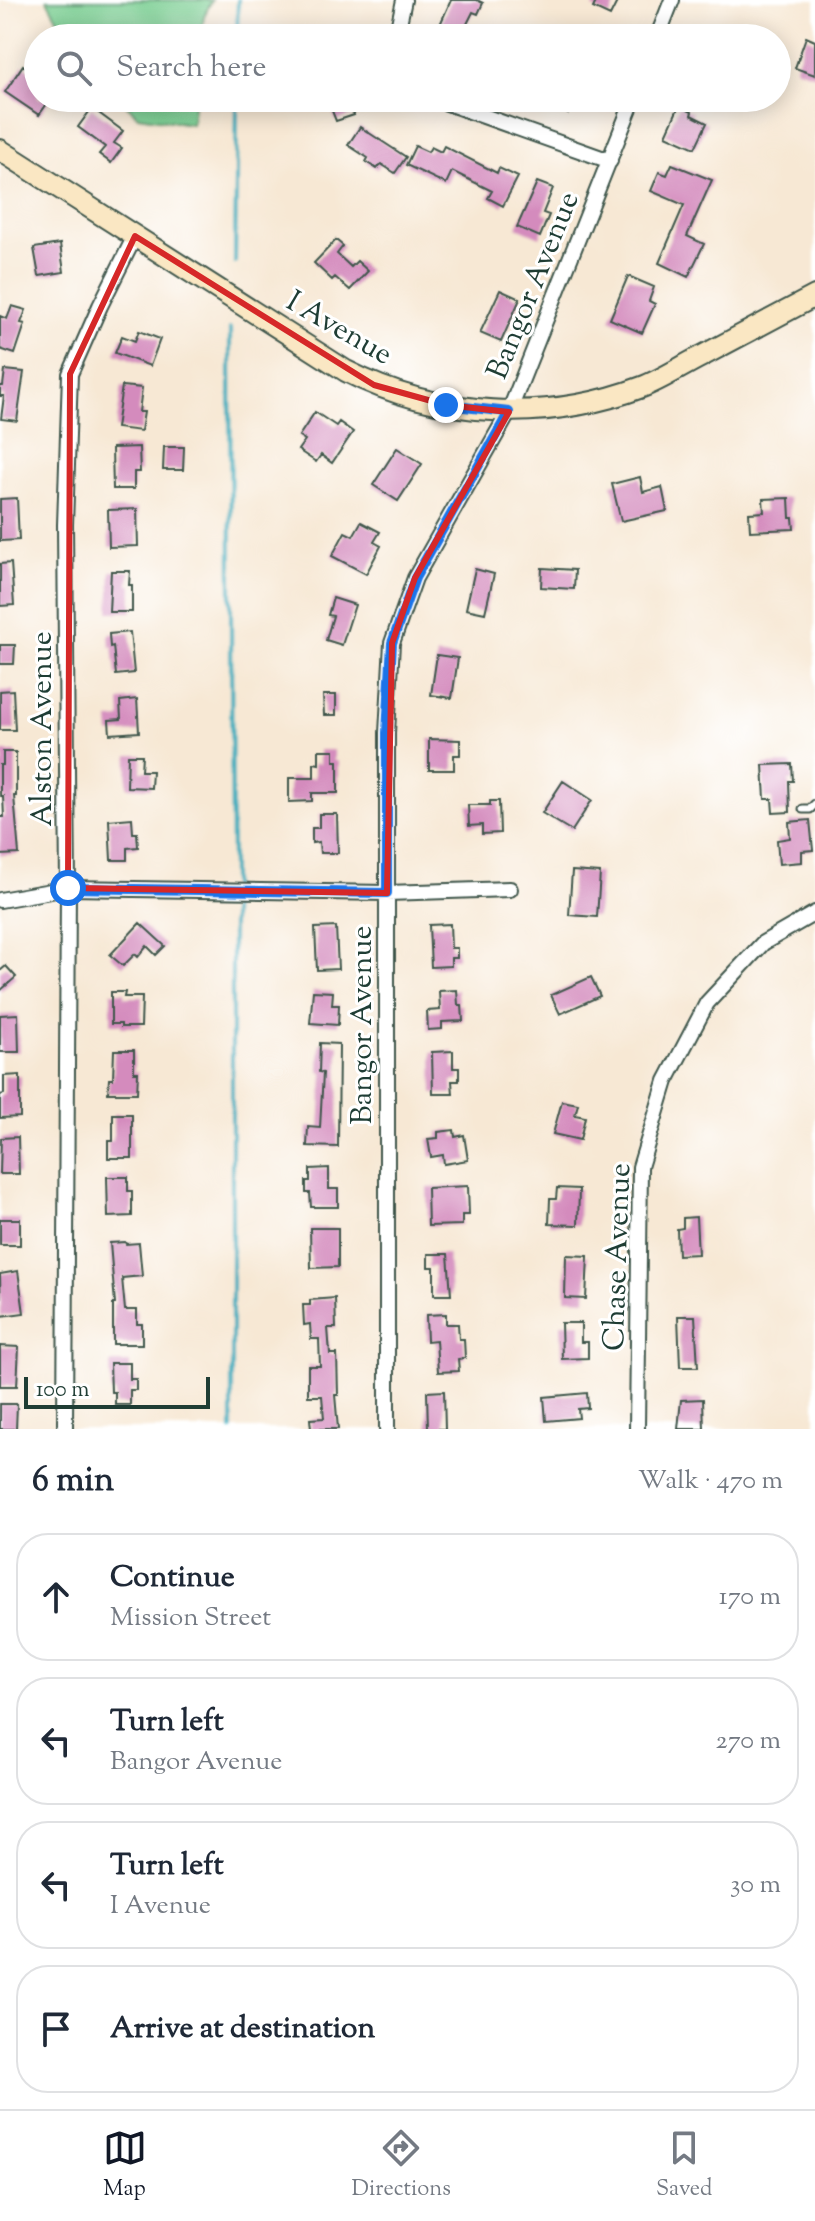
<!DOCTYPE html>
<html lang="en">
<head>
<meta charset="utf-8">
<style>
  :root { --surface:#fff; --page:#f6f6f7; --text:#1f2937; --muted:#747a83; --line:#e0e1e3; --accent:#111827 }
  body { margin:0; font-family:"Sorts Mill Goudy",serif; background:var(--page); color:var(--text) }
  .scale { position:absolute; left:24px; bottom:20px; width:186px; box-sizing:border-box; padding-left:8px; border:4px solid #1f3d34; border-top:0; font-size:22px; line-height:28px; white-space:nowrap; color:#1f3d34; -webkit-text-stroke:6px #fff; paint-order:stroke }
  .stop { position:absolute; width:24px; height:24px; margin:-18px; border:6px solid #1a73e8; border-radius:50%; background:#fff }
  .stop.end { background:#1a73e8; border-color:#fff; box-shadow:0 2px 8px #0008 }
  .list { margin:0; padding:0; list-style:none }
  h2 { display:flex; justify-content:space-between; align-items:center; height:104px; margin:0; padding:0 32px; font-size:34px }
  h2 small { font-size:26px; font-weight:400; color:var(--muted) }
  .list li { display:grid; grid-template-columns:52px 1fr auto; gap:24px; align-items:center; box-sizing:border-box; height:128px; margin:0 16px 16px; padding:0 16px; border:2px solid var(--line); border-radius:32px }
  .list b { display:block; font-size:30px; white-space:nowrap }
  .list p { margin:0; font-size:26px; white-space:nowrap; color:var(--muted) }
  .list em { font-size:26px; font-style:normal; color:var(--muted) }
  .icon { flex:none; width:44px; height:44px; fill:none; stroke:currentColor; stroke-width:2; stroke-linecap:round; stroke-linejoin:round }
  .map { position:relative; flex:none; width:815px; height:1429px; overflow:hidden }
  .search { position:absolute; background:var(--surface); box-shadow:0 4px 20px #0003; left:24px; right:24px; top:24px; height:88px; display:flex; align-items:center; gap:20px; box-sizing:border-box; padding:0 28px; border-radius:44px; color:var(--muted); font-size:30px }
  .sheet { height:680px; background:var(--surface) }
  nav { display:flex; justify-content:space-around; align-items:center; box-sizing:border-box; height:112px; border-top:2px solid var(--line); background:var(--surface); font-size:22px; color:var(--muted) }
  nav a { display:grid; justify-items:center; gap:4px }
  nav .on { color:var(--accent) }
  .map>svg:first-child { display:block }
</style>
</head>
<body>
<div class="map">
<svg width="815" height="1429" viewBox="0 0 815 1429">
  <rect width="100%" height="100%" fill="#fff"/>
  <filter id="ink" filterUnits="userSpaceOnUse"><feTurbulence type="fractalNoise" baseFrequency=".0125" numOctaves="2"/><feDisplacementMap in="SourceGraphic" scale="16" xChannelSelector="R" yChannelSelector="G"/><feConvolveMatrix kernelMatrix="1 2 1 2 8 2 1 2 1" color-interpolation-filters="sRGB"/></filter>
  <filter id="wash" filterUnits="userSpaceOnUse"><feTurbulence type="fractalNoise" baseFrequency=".006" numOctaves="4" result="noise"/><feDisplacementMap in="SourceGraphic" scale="32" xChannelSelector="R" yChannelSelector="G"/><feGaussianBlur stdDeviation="1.8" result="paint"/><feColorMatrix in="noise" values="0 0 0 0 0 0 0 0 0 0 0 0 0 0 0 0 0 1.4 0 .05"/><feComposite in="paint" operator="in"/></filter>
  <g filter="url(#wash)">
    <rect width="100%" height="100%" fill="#f7e8d4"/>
    <path fill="#79cd91" stroke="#4c8562" stroke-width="2" d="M47,0H212L204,16L201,38H68Z
      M119,98H195L192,124L138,116Z"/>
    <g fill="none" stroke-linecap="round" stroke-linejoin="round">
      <path stroke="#40adbe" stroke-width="4" d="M237,38L238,0
        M235,262L237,98
        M230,329L232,887
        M232,1429V895"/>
    </g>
    <g id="blocks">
      <path fill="#d48bbd" d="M451,0H477L483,3L478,14L473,12L460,38H434Z
        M597,0H618L610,16L593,8Z
        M806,37L815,41V75L795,68Z
        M23,65L38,76V98H51L39,115L5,92Z
        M327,98H348L354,115L336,121Z
        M536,98H577L568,114Z
        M679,106L692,112L691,115L707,123L695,148L666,135Z
        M92,108L123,131L114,143L122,148L111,163L99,154L105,147L78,127Z
        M360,127L406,157L395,173L381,164L377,169L366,162L368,158L348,145Z
        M415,146L428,152L431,147L441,152L444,146L497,173L499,168L518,177L503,206L488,198L492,191L452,171L446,184L406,165Z
        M672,164L712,180L687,236L704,244L688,277L659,263L684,205L651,191L659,172L667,175Z
        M537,182L553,188L543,213L549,215L540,237L517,227Z
        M336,240L343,246L337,254L351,267L357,261L368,271L350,290L335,277L332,280L314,263Z
        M60,244L64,272L39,276L34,248Z
        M628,276L654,287L649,301L655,304L642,333L610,319Z
        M500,290L520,299L501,342L480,333Z
        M12,306L26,310L21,323L25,324L15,354L0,349V316L7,319Z
        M139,331L160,339L150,366L115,353L122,336L135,341Z
        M5,370L24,372L17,421L1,419L4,396H0V386H3Z
        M122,386L142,388L139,412H144L141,431L116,428Z
        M315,412L336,426L339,422L353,432L332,463L321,455L316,462L298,450L305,440L299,436Z
        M139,447L140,472H134V489H113L112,448Z
        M164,447H184L183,470H163Z
        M397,448L422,464L398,501L373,485Z
        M640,477L643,492L662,487L667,511L621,521L612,484Z
        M17,498L19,540L0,541V499Z
        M789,498L790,518H793L794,529L750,531L749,513L764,512L763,499Z
        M137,509L138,546L109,547L108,510Z
        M361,522L380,532L374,542L381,546L366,574L332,556L345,532L353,536Z
        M11,563L14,605L0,606V564Z
        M542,568L575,570L574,589L541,587Z
        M475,569L494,574L485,613L466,609Z
        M111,571H130L129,585H132V612H109Z
        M333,598L355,605L342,645L326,640L333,616L328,615Z
        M130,632L134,673L116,675L113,646L110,647L109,634Z
        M0,645H15L14,664H0Z
        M437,655L458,658L452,698L431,695Z
        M13,690L15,730H0V691Z
        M323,695H336V715H324Z
        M137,699L139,732L110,734L109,720L121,719L120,701Z
        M429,739L460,740V755H454V770H429Z
        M319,750H334V761H338V793H312V801L289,802V778H314V763L319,764Z
        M3,752H16V796H14L19,854L0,855V817H4L3,796H0V765H3Z
        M128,755H142L141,771H152L151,788L127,787Z
        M792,764L793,781H789L790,812L773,813L772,799H765L763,765Z
        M563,781L592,800L572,831L542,813Z
        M490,801H499L500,833L482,834V825L469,826L468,805H490Z
        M319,814H337L338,853H320L319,842L312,843V828H319Z
        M132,818L133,833H137L138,847L127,848V860H111L109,820Z
        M810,820L813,850L802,851V862L779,864L777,840L790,838L789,822Z
        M572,871L600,873L597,917L569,915Z
        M140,923L165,946L156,955L147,946L138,957L135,954L123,966L110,955Z
        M450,924L451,948H457V958H451V966L431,967L429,925Z
        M336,927L338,969L317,970L315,928Z
        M6,966L16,977L0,991V971Z
        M591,977L600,996L560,1014L551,995Z
        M457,990L458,1005H462L463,1021L442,1022V1029L428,1030L427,1011L440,1010L439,991Z
        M313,991L333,992L332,1005H339L338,1025L310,1023Z
        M111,992H125L124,997H142L141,1027H121V1024H111Z
        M18,1014L19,1052H0V1015Z
        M320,1043L339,1044L338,1147L307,1146L308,1127L320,1128L323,1073L319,1072Z
        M114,1050H134V1072H138L137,1093H108L109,1079H113Z
        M453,1051V1068H459V1081H452L453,1094H433L432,1052Z
        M20,1075V1117L0,1118V1095L4,1094V1076Z
        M562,1101L578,1104L575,1115L585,1117L580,1140L553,1134Z
        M113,1114H132V1158H108V1141H113Z
        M454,1130L455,1137L464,1135L468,1160L444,1164L443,1155L431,1157L428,1139L438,1138V1132Z
        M18,1137L19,1174H0L1,1138Z
        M329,1168V1189H338V1207H311L310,1193H306V1181H310V1169Z
        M107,1177H128V1191H132V1216L108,1217Z
        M468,1186L469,1215H462V1225L428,1226L427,1188Z
        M557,1188L579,1189L578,1225L549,1224L550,1199H556Z
        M696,1217L698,1254L678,1255L677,1229L683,1228V1218Z
        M0,1219H20V1245H0Z
        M310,1228H338V1267L311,1268Z
        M125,1242L126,1244L139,1243L142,1276L122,1278L125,1310H137V1324H142V1344H113V1304H115L110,1243Z
        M428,1254H448L451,1295H434V1267H428Z
        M566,1255L588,1256L586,1299L565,1298Z
        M18,1271L24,1313L1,1316L0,1274Z
        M335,1298L336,1328H328L330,1354H337L338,1395H335L338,1429H311L310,1419L324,1418L322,1396H308V1366H320L319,1339H311L310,1324L304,1325L303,1305H310V1300Z
        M446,1314V1324H458L459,1339H464L465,1358L458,1359L459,1371L438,1372L436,1340L427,1341L426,1315Z
        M678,1316H695L698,1367H680Z
        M561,1323H581V1342H588V1358L562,1359Z
        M0,1346L19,1347L17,1386H0Z
        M110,1363H130V1379H136V1390H130V1405H115V1392H111Z
        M444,1391L445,1429H428L427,1392Z
        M587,1393L588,1408L578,1409L579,1418L546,1421L544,1397Z
        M703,1399L704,1429H678L681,1400Z
        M0,1404H17L16,1429H0Z"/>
    </g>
  </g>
  <g filter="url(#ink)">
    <use href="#blocks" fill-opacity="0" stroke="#3f574c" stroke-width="2"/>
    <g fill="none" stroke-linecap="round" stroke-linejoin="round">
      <g stroke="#3f574c" stroke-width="11">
        <path id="service" d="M803,809H810L815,804"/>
      </g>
      <g stroke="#3f574c" stroke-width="18">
        <path id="minor" d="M396,38L404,0
          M657,38L672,0
          M433,98L610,161
          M0,900L68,888L387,893L510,889
          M65,1429L68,888L65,525L70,374L100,306L135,236
          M387,1429V733L392,643L415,578L509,412L634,98
          M637,1429L640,1167L666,1081L707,1003L763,943L815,913"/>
      </g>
      <g stroke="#3f574c" stroke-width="24">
        <path id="secondary" d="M0,150L346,371C437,418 547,423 642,387C663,379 682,366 702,356C739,336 777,316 815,296"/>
      </g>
      <use href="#service" stroke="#fff" stroke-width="7"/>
      <use href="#minor" stroke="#fff" stroke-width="14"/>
      <use href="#secondary" stroke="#fae7c3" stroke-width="20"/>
    </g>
  </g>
  <g fill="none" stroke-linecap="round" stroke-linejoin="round" filter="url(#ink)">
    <path stroke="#1a73e8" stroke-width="10" d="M68,888L387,893V733L392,643L415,578L509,412L446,405"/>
  </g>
  <path fill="none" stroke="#d62828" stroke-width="6" stroke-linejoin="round" d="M135,236L374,385L446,405L509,412L415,578L392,643L387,893L68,888L70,374Z"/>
  <g text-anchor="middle" stroke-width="6" stroke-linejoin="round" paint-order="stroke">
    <g font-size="30" fill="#1f3d34" stroke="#fff">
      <text transform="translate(532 285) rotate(-68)" y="10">Bangor Avenue</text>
      <text transform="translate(340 327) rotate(30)" y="10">I Avenue</text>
      <text transform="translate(41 729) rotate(-90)" y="10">Alston Avenue</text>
      <text transform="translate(361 1025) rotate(-90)" y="10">Bangor Avenue</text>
      <text transform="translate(616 1257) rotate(-88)" y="10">Chase Avenue</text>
    </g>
  </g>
</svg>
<div class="scale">100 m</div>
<div class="stop" style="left:68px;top:888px"></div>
<div class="stop end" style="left:446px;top:405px"></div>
<div class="search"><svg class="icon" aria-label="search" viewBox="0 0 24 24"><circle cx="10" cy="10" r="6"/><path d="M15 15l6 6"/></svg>Search here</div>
</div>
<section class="sheet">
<h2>6 min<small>Walk · 470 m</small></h2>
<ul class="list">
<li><svg class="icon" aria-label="ahead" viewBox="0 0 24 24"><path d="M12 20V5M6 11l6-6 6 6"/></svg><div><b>Continue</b><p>Mission Street</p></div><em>170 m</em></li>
<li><svg class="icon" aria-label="left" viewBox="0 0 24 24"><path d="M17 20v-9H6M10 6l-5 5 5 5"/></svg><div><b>Turn left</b><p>Bangor Avenue</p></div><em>270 m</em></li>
<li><svg class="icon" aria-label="left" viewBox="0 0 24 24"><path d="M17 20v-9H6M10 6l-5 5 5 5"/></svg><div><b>Turn left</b><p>I Avenue</p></div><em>30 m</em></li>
<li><svg class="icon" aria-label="arrive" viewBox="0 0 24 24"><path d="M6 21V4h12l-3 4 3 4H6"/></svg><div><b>Arrive at destination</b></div></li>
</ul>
</section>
<nav>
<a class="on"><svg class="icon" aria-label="map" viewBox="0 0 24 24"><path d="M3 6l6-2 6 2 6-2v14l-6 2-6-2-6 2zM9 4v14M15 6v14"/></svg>Map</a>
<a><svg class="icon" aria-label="directions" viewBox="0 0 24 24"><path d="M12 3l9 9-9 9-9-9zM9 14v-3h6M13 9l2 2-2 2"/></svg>Directions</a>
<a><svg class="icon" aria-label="saved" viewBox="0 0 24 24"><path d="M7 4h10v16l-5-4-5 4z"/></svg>Saved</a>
</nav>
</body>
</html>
